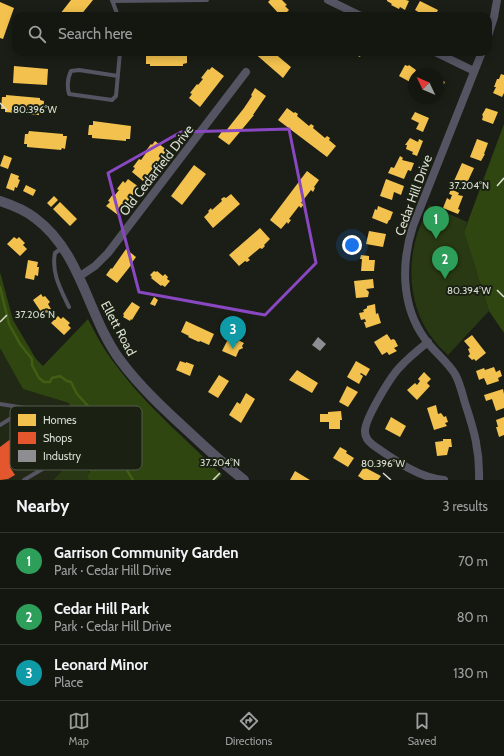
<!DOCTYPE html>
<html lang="en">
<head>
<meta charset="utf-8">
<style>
  :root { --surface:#141610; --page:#21231e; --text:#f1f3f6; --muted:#9d9f9f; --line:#333530; --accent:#969b92 }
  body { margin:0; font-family:Cabin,sans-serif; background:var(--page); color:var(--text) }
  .compass { position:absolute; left:408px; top:68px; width:36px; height:36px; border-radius:50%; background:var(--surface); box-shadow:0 2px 10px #0003; rotate:314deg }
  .you { position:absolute; left:352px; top:245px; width:14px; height:14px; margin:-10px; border:3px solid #fff; border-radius:50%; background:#1a73e8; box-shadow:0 0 0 6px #1a73e833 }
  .badge { display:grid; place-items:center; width:26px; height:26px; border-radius:50%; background:var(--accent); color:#fff; font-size:13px; font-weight:700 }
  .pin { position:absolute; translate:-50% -33px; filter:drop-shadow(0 1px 2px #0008) }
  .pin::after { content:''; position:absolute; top:21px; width:14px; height:12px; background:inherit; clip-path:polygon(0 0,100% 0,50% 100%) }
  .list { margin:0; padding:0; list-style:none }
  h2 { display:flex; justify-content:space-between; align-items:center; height:52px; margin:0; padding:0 16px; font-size:17px }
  h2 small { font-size:13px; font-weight:400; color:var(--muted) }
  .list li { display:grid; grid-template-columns:26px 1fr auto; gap:12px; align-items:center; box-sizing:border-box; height:56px; padding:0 16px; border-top:1px solid var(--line) }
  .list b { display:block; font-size:15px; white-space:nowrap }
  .list p { margin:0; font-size:13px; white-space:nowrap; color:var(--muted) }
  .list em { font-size:13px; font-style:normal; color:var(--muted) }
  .icon { flex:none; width:22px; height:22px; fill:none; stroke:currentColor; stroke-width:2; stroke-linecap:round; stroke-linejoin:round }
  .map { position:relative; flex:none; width:504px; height:480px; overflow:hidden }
  .search { position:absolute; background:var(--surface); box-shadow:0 2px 10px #0003; left:12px; right:12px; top:12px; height:44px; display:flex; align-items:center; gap:10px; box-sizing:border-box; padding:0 14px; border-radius:12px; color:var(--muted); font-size:15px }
  .sheet { height:220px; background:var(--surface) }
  nav { display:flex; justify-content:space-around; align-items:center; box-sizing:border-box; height:56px; border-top:1px solid var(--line); background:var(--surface); font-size:11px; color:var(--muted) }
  nav a { display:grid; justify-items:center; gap:2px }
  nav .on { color:var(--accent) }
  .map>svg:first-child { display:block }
</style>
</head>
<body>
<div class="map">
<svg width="504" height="480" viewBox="0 0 504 480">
  <rect width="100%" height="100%" fill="#1a1e16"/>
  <path fill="#212916" d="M0,348L23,389L69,403L82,439L74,458L53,480H0Z"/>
  <path fill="#293913" d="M429,205L467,222L464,232L489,311L448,355C443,350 437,345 433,339C412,312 407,275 415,242C418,230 424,217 429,205Z
    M74,458L75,462L82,465L90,473L87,477L89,480H53Z"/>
  <path fill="#304611" d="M504,124V333L489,311L464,232Z
    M0,272L13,320L36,359L43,366L88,319C96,335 104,350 115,364C145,405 186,439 222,475L217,480H89L87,477L90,472L82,465H78C71,457 78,447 82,439L69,403L23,389L0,348Z"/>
  <path fill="#f2c14e" d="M71,0H93L80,16H62L60,14Z
    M270,0H282L287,5L285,6L289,10L283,16H281L268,2Z
    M387,0H406L409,1L405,10L400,7L399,9L391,5L392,4L387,1Z
    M420,1L438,10L435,16H423L420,15V13L415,10Z
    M0,2L14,8L3,39L0,38Z
    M146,52H187V63L183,64V66H150V64H146Z
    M253,52H273L291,67L283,78Z
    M350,52H362L360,57Z
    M405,65L408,66L409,65L416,70L410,82L399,76Z
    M14,66L48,69L47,85L13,83Z
    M212,67L224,76L200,107L189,98L192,94L190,93L197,84L198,85L203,79L201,78L208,69L209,70Z
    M501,74L504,75V93L502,97L493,93L496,87H494L497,79H499Z
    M439,79L445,82L438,96V80Z
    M255,88L266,96L253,115H254L229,145L218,137L223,130L225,132L244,108L252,96L251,95Z
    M6,95L40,98V100L44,101L43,113L39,112V115L5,112V109H1L2,97H6Z
    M287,108L294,113L295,112L298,114L297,116L309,126L311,124L314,126L313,128L325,138L327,136L330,138L329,140L336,146L327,157L278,120Z
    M486,108L498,112L493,124L482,120L483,116L482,115Z
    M415,112L429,118L423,132L416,129L419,123L411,119Z
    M93,121L131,126L130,139H126V141L92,138V135H88L89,125H93Z
    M29,131L63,134V136H67L65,149L62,148L61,150L27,147V144H24L25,134H28Z
    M410,138L418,142L419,139L423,141L417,156L412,154L413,152L406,149L407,145H405Z
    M477,139L488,143L484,154H485L481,161L470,157Z
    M155,141L167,150L143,181L132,172L135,168L133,167L139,159L141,160L146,153L145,152L151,144L152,145Z
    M4,155L12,158L8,169L0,166Z
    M400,156L403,158L402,160L414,163L411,171L408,170L404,179L388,173L391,167L394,168Z
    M462,163L474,168L467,183L463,182L462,184L454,181Z
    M194,165L206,174L182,205L171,196Z
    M307,171L319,180L314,187L315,188L313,192L311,190L301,203L304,204L301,208L299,206L289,219L291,220L288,224L287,222L281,229L270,220Z
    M11,173L19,176L18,179L20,180L17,188L15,187L14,191L6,188Z
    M128,179L139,187L118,215L106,206L110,202L108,201L113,194L115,195L119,190L117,189L123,181L125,183Z
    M386,179L404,186L401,195L394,192L392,200L380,196Z
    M26,185L36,190L33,196L23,191Z
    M451,189L459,193L458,195L463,196L458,209L460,210L458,214L443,208L447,198L450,200L452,195L449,194Z
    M231,194L240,204L213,228L204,217L209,212L208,211L211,208L212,210L222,201L221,199L224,197L226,198Z
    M54,196L58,200L51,207L47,203Z
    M60,202L77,219L70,226L53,209Z
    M378,206L393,212L390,220H389L387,224L372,218L375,209L377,210Z
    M260,228L270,239L264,245L265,246L262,249L260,248L248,258L250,260L247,262L245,261L239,266L229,255Z
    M369,231L386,234L383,247L366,244Z
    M14,237L17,239L19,237L25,243L23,245L27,249L20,256L7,244Z
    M126,249L136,257L131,264H132L117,283L106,275L111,268L112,269Z
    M361,255L369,256V260H375L374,271H361L362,259H360Z
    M28,260L38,262L37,267H39L38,276L35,275L34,280L25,278Z
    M154,271L156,272L157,271L163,276L165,274L168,277L167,279L170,281L165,287L162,285L161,286L151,278L152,277L150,275Z
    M373,279L374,288L366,289L369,292L368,297L356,298L354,281Z
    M41,294L43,297L45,296L50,302L48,304L51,309L43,315L33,300Z
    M154,297L158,300L155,306L150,304Z
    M132,302L140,307L132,320L131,319L130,321L123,317L124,315L123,314Z
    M375,304L376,314L378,313L381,323L366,328L364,322H366L365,319L361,320L359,313L364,312L363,310L367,308V306Z
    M58,316L61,319L63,317L70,323L68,325L71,328L64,335L51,323Z
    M186,321L214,334L209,345L200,341L199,342L188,337L189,336L181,332Z
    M387,334L391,340L393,339L395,340L398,346L394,348L397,351L389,355L387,352L382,355L374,342Z
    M472,335L486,353L476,361L474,359L472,360L468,356L470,354L468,349L470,348L464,341Z
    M228,339L237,343L238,340L244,343L242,346L243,348L239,350L236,357L222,351Z
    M180,361L186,363V362L194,365L190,376L176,370Z
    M356,361L370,369L366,376L361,373L360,374L363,376L359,384L347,377Z
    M494,367L496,372L500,370L502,376L498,378L499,381L487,385L484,378L479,380L476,371L484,368L485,370Z
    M297,370L318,383L312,393L289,380Z
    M424,372L431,379L427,383L430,386L417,400L407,390L415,383L417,385L420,381L418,379Z
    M219,375L229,381L218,398L208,392Z
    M347,386L358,392L348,407L339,402Z
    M503,389L504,394V408L496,411L492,399L486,401L484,395Z
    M246,393L255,399L241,423L229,415L237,402L240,404Z
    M436,405L438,414L441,413L444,417L446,416L448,422L445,423L447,426L434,430L427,408Z
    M341,411L342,420H340V429H329V422H320V414H328V412Z
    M391,417L406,426L400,437L385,429Z
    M504,417V435L499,437L496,427H498L496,420Z
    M443,439H451L452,447H449L447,455L437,456L435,442L443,441Z
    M340,447L347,451L346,453L354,458L348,467L333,458Z
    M364,467L381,476L378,480H364L358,476Z
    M295,471L310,480H290Z"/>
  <path fill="#e4572e" d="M24,434L30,443L25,445L31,454L10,467L15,475L8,479L0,480V447L12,438L18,435L20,436Z"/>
  <path fill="#8d8d92" d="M318,337L326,344L320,351L312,345Z"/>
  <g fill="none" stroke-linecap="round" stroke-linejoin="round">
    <path stroke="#425e13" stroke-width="2.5" d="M0,287L9,324L20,344L32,359V365L39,378L44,382H50L52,378L60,376L67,381L71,382L77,394L89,407L94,418L103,439L106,453C122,458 124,466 133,480"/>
    <path stroke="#545462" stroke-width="4" d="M112,0L118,16
      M112,1L207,0
      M118,76L79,70L71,71C67,79 67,86 69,94L112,100L116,96L120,52
      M62,248L55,253C51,273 61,290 69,307
      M0,404L37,410L50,416L58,427L59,449L56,457L44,468L24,480
      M0,425L26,409"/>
    <path stroke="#545462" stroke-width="8" d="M328,0L361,16
      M488,36L494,17L497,0
      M435,52L474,71
      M80,276L95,266L108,253L246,72
      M428,342C418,350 408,358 400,367C391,376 364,420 365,432C365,438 369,442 373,445C395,460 417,477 444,480
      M479,480C480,451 474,430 465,403C462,393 460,383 455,374C447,361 434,352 425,339C401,306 401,263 413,226L482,52"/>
    <path stroke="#545462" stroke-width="10" d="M0,201C12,205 25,210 35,218C82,253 87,315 120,360C140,387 165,410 189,432C207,449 225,465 244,480"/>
  </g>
  <path fill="none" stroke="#8947c2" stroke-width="3" stroke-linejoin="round" d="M289,129L316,263L265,315L139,292L108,173L181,132Z"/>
  <path fill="none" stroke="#d9ded4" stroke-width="1.5" d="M0,103L7,110M497,186L504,178M497,290L504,297M0,322L7,315M383,473L391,480M213,480L220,473"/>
  <g text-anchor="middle" stroke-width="4" stroke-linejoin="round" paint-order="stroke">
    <g font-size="13" fill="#d9ded4" stroke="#1a2113">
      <text transform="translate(156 170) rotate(-52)" y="5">Old Cedarfield Drive</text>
      <text transform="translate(413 195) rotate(-70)" y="5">Cedar Hill Drive</text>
      <text transform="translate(119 328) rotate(62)" y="5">Ellett Road</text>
    </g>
  </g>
  <rect x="10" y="406" width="132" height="64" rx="6" fill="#1a2113" stroke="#535a4d" stroke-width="1"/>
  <rect x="18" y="414" width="18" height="12" fill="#f2c14e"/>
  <rect x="18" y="432" width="18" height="12" fill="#e4572e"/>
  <rect x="18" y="450" width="18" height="12" fill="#8d8d92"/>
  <g font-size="11" fill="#d9ded4">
    <text x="43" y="424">Homes</text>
    <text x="43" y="442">Shops</text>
    <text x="43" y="460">Industry</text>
  </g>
  <g font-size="10" text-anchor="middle" fill="#d9ded4" stroke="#1a2113" stroke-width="4" stroke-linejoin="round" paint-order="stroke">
    <text x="35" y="113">80.396°W</text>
    <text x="469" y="189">37.204°N</text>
    <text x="469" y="294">80.394°W</text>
    <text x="35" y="318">37.206°N</text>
    <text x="220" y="466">37.204°N</text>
    <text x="383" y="467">80.396°W</text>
  </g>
</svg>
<svg class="compass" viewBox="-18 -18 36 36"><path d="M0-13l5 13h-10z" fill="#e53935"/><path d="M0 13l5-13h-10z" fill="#9d9f9f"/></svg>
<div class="you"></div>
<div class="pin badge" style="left:436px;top:239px;background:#2e9e5b">1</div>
<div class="pin badge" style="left:445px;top:279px;background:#2e9e5b">2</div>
<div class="pin badge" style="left:233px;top:349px;background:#0f9aa8">3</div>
<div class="search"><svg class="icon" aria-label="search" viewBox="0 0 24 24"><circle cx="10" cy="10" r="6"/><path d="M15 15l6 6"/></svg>Search here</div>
</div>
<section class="sheet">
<h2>Nearby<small>3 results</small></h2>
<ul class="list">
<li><span class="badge" style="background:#2e9e5b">1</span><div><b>Garrison Community Garden</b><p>Park · Cedar Hill Drive</p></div><em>70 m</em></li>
<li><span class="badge" style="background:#2e9e5b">2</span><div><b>Cedar Hill Park</b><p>Park · Cedar Hill Drive</p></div><em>80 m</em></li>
<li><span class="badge" style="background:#0f9aa8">3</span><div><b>Leonard Minor</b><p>Place</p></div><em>130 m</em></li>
</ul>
</section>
<nav>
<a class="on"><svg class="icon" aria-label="map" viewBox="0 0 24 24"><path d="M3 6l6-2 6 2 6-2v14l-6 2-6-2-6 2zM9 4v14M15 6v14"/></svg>Map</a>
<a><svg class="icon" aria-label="directions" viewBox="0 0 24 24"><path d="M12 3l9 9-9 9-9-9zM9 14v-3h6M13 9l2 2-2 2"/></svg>Directions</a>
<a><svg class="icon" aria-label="saved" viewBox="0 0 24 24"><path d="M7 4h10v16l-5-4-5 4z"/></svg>Saved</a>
</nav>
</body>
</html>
